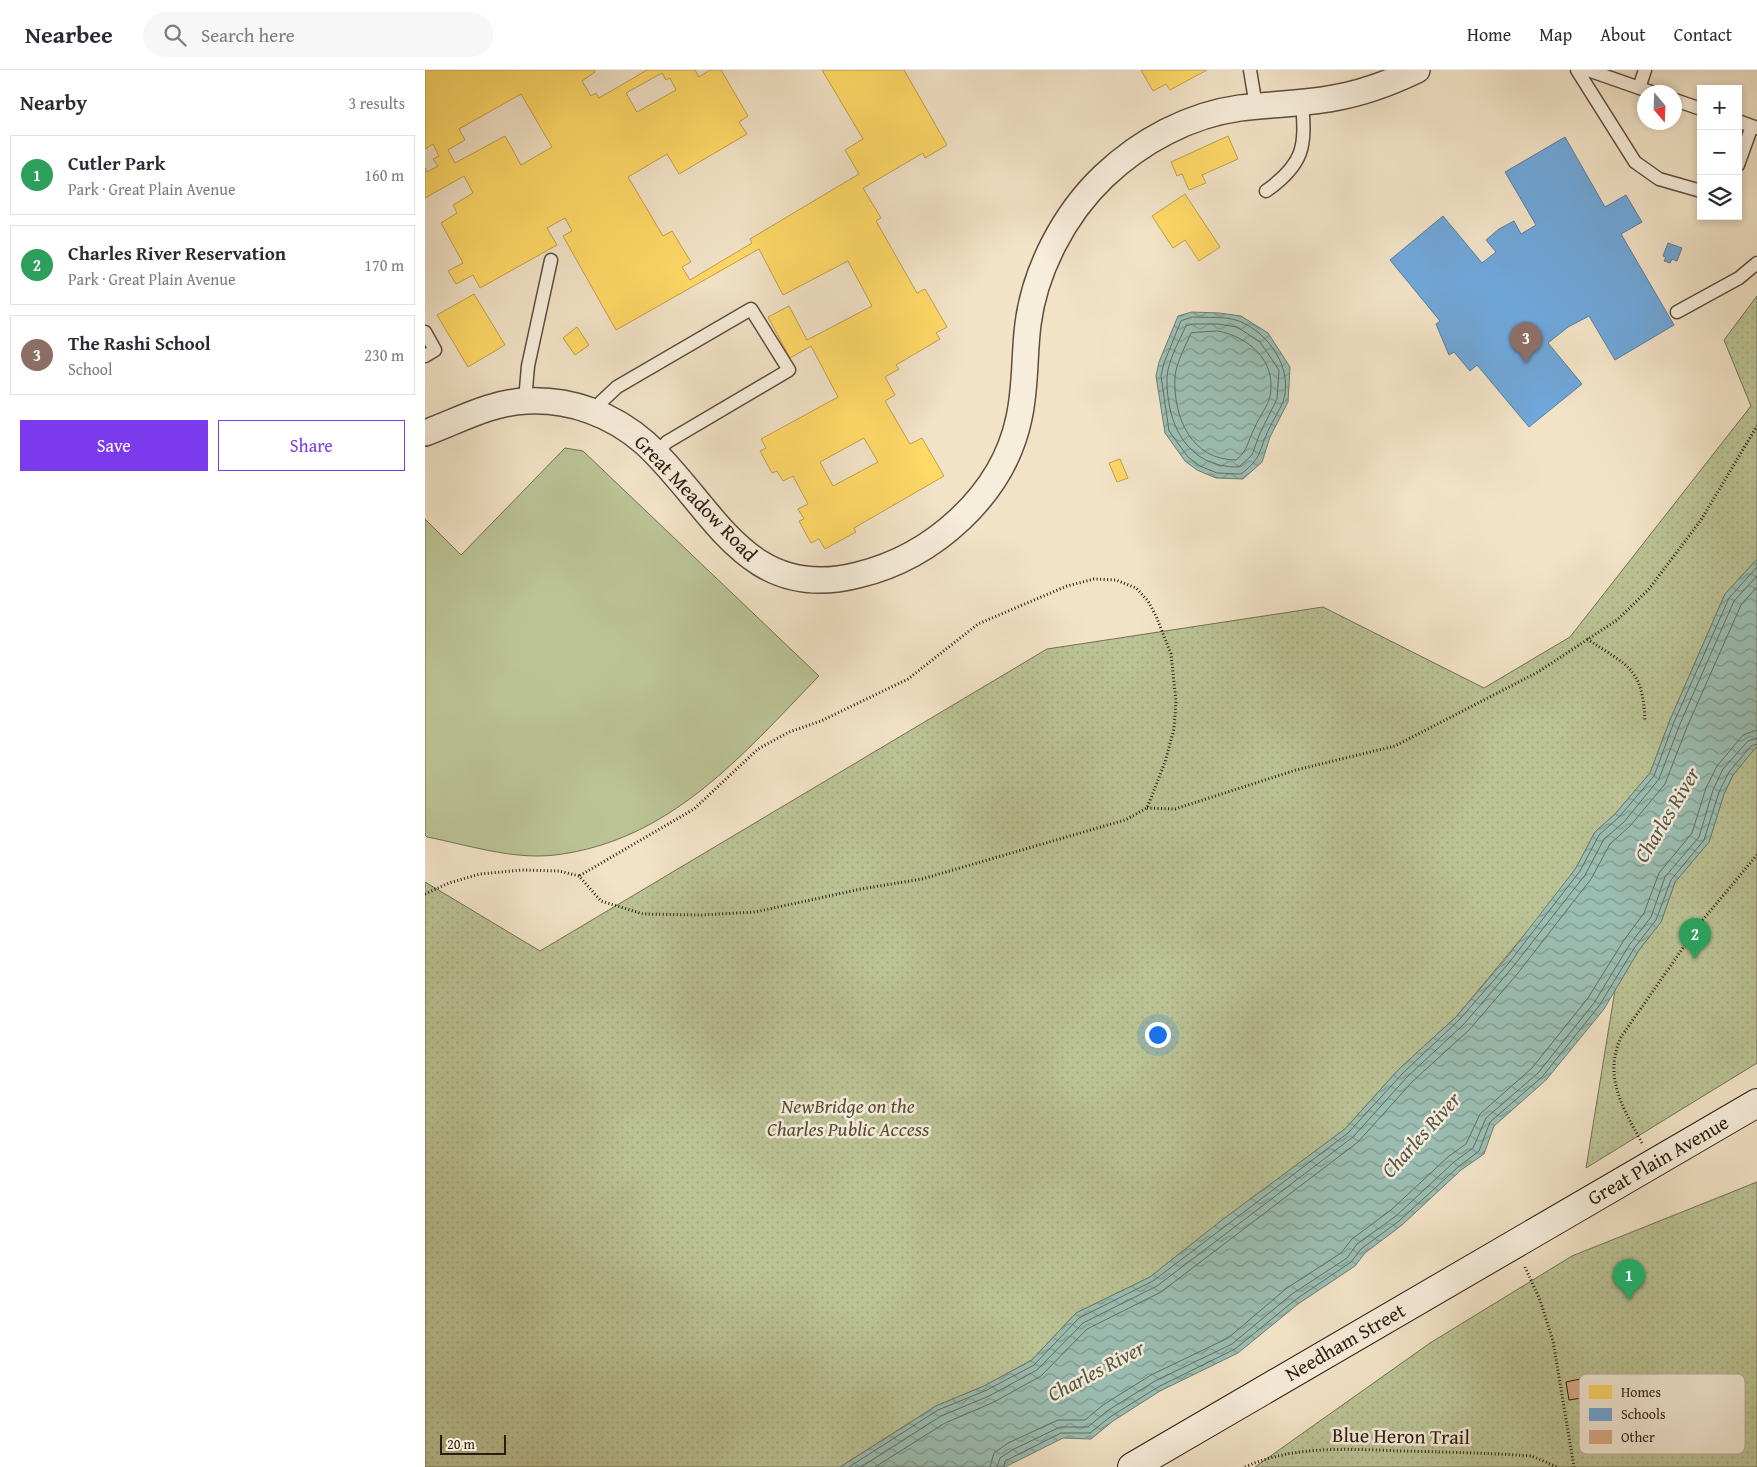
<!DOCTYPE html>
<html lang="en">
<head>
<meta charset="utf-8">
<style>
  :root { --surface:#fff; --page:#f7f7f7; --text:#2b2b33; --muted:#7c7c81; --line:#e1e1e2; --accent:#7c3aed }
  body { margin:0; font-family:"Gentium Book Plus",serif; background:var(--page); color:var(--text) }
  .controls { position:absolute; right:15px; top:15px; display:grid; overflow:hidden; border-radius:0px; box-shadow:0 2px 8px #0003 }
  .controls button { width:45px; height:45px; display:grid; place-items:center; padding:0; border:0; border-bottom:1px solid var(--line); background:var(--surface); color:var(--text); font:25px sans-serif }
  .compass { position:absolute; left:1212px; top:15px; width:45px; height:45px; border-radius:50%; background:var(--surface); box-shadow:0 2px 8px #0003; rotate:161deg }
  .scale { position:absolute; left:15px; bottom:12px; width:66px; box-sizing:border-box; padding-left:5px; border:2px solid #2b1c0f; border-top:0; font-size:14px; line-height:18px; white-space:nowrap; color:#2b1c0f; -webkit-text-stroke:4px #f7eddb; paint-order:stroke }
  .you { position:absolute; left:732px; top:964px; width:18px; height:18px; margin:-12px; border:4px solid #fff; border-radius:50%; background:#1a73e8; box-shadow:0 0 0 8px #1a73e833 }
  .badge { display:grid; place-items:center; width:32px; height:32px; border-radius:50%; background:var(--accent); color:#fff; font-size:16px; font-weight:700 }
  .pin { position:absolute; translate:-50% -41px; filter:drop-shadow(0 1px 2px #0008) }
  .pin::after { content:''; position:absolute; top:26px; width:18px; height:15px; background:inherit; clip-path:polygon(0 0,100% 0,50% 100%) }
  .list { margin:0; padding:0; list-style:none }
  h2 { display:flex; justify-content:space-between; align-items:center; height:65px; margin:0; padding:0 20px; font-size:21px }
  h2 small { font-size:16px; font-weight:400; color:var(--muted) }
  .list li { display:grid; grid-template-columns:32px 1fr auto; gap:15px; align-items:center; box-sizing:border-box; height:80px; margin:0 10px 10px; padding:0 10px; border:1px solid var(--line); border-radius:0px }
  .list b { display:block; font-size:19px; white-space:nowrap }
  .list p { margin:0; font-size:16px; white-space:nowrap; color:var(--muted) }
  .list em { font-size:16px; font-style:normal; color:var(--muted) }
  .actions { display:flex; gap:10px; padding:15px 20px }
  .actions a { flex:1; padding:11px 0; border:1px solid var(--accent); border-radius:0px; text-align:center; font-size:18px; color:var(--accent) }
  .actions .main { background:var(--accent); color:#fff }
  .icon { flex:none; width:28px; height:28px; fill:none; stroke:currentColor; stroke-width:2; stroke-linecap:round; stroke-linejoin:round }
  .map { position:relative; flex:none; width:1332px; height:1397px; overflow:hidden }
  header { display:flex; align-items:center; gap:30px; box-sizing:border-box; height:70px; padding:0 25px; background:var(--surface); border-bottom:1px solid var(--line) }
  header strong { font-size:24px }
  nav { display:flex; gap:28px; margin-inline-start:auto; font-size:18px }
  .search { width:350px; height:45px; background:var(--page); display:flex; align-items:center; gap:12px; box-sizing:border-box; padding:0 18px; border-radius:28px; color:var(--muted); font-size:19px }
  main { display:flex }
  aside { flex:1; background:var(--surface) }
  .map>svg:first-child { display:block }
</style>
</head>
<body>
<header>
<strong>Nearbee</strong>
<div class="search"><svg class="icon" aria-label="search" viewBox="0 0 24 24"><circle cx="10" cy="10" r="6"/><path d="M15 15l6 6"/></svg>Search here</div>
<nav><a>Home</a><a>Map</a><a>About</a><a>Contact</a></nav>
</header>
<main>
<aside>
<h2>Nearby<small>3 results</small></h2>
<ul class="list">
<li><span class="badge" style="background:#2e9e5b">1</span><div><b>Cutler Park</b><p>Park · Great Plain Avenue</p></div><em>160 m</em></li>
<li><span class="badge" style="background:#2e9e5b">2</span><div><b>Charles River Reservation</b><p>Park · Great Plain Avenue</p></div><em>170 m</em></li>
<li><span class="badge" style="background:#8d6e63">3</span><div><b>The Rashi School</b><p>School</p></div><em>230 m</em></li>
</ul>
<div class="actions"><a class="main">Save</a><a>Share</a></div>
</aside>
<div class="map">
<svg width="1332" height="1397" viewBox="0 0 1332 1397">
  <defs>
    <pattern id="park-dots" width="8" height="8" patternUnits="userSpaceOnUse" patternTransform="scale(1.25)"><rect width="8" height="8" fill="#bbc395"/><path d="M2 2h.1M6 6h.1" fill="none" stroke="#a1a77f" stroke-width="1.8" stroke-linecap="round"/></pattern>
    <pattern id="water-waves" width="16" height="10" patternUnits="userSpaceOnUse" patternTransform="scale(1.25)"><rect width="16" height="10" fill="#9bbeb3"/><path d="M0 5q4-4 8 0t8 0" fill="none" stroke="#7f9a90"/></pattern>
  </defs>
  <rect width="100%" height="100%" fill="#f2e3c7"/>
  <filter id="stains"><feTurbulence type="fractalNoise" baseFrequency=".004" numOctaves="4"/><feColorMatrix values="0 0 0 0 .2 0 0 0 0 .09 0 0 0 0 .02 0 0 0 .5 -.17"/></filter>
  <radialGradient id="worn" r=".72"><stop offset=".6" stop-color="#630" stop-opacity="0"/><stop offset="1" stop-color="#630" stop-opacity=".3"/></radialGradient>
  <path fill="url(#park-dots)" stroke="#737052" d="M1332,226V489L1300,524L1245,650L1225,703L1190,744L1170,762L1151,798L1120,840L1031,947L974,999L920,1059L797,1150L725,1207L651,1243L607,1290L559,1316L511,1336L415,1397H0V812L115,881L622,579L898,537L1059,618L1145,567L1326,336L1299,270Z
    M1332,676V993L1161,1098L1190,920L1214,880L1236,852L1250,812L1284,772L1299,724L1308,705Z
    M1332,1112V1397H830L1005,1273L1147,1186Z"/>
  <path fill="#bbc395" stroke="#737052" d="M140,378L158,381L394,606C318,684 246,771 130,785C88,790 43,775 2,767L0,765V449L36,485Z"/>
  <path fill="url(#water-waves)" stroke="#6e7d71" d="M767,242L794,243L816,246L843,263L865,297L863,332L845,367L837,392L818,409L791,408L772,400L760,391L740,363L731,306L734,292L753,246Z
    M1332,489V676L1308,705L1299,724L1284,772L1250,812L1236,852L1214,880L1179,939L1121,1010L1069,1056L1059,1084L1036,1100L977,1155L940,1183L930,1196L873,1234L813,1283L735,1321L688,1351L666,1369L638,1368L580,1397H415L511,1336L559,1316L607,1290L651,1243L725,1207L797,1150L920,1059L974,999L1031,947L1079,891L1151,798L1170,762L1190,744L1225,703L1245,650L1300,524Z"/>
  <path fill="#ffd966" stroke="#bfa04c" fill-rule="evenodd" d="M0,0H169L170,2L157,11L166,26L171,23L174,28L222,0H270L274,7L285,0H296L323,46L314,52L322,64L254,104L242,84L203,107L238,166L247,161L266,192L257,197L265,210L327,173L325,169L434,104L420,80L438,69L397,0H479L522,75L500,88L498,83L438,118L456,148L451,151L492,223L500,219L522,257L511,263L515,269L471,295L474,299L460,307L470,325L460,331L485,374L497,368L519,406L429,458L431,462L400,479L394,469L386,473L374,451L379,449L373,439L383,434L368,406L358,411L352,401L347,403L335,381L341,378L336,369L413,327L386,276L365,288L343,247L364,236L382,270L447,236L423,191L358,225L334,179L191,260L138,166L147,161L140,148L122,158L132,175L55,218L48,205L31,214L23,201L38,193L16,153L32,143L28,135L48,123L39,106L0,128V98L2,102L13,96L8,89L14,86L8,74L0,79ZM237,3L241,10L245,8L251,20L212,42L201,23ZM96,24L127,77L96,95L80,66L30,93L23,80L40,70L34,59ZM439,368L453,392L408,416L395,392Z
    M716,0H782L745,20L741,14L728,21Z
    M803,66L813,89L777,105L781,113L764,120L757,104L752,106L746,92Z
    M760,124L795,177L774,191L760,170L748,178L727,146Z
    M49,224L80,275L43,297L12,245Z
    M152,257L164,275L150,285L138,268Z
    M695,389L703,408L692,412L684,393Z"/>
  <path fill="#6fa8dc" stroke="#5b7e9e" d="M1140,67L1180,137L1201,125L1217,152L1196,164L1249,255L1190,290L1164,246L1143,257L1123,273L1157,314L1104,357L1052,295L1045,301L1029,282L1024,285L1011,254L1015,251L965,190L1018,146L1057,193L1071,182L1061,170L1074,159L1089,151L1096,164L1111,155L1080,102Z
    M1243,173L1257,178L1252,191L1247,189L1245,193L1239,191L1241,187L1238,186Z"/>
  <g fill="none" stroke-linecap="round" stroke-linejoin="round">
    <path stroke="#636d61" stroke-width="1" d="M768,247C783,248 800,246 814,251C844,263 869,299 858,332C854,341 848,350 844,359C833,381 838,387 816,404L792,403L775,396L763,387L744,361L736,306L739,293L756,251Z
      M769,254H793L812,257L835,272L854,300L852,329L835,363L827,385L814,397C762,398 741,354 742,307C743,291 754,271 761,256Z
      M793,261C824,267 852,291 845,326C843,336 834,347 830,357C823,370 823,381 811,390C766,390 748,347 750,307C751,293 761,275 766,263Z
      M424,1397L513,1340L562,1320L609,1295L654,1248L728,1211L923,1063L978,1003L1034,950L1083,894L1155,801L1174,765L1194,747L1229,706L1249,652L1304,528L1332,497
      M436,1397L516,1346L564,1326L612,1300L658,1253L732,1216L928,1067L982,1007L1039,954L1087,898L1160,805L1179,769L1199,752L1234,709L1255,654L1309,531L1332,506
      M450,1397L520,1353L567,1333L616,1306L662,1259L736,1222L933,1072L987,1012L1044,960L1093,903L1166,809L1185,774L1205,756L1240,714L1262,657L1316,535L1332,517
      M565,1397L569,1383L583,1373L633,1350H660L678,1335L726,1305L803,1268L862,1218L916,1183L927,1169L966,1140L1024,1086L1041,1074L1055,1044L1107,998L1163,928L1199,870L1219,843L1234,803L1267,763L1281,718L1292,696L1318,665L1332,660
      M572,1397L575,1388L587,1380L635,1357H663L682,1341L730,1311L807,1274L867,1224L922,1188L932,1174L971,1146L1029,1092L1048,1078L1061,1048L1113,1003L1169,933L1205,874L1226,847L1240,807L1274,767L1288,720L1298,699L1323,671L1332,668
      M579,1397L580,1391L636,1363H665L685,1347L733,1317L810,1279L870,1230L926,1192L936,1179L974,1151L1033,1097L1054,1081L1065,1052L1117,1007L1174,936L1210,877L1231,850L1246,810L1279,770L1294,722L1304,702L1326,676L1332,674"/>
  </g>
  <path fill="#dbab89" stroke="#2b1c0f" d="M1160,1308L1163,1327L1144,1330L1141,1312Z"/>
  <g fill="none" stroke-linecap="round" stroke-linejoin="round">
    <g stroke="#5d4e3d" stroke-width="15">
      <path id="lane" d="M825,0L831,36
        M1152,0L1210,92L1234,109L1276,121
        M1163,0L1226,22
        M1214,18L1220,0
        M1250,30L1276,39
        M1313,51L1332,58
        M1313,95L1327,56
        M841,121C879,94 881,77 877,33
        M1252,242L1314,208L1332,193
        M0,262L10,280L0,286
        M100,330L103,296L126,190
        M170,342L176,332L192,317L326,239L364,300L242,372L230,384"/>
    </g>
    <g stroke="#5d4e3d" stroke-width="28">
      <path id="street" d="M0,363C33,351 66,332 102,331C145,329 187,344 220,373C289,436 320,534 433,505C508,487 578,425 594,348C601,317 599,285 603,254C610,200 639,144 679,106C716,71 764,45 815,38C847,34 878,34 909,28C938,23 965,13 992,0"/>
    </g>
    <g stroke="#2b1c0f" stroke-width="30">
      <path id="secondary" d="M707,1397L1332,1033"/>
    </g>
    <path stroke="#2b1c0f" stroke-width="3" stroke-dasharray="1 2.5" stroke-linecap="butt" d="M1162,569C1203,596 1218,598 1220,651
      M722,738L750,739L871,700L970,676L1113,602L1192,550L1224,519L1276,450L1332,356
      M0,824L24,813L55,804L97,800L134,801L154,806L176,831L218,844L277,845L330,842L436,819L497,809L700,750L722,738L740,692L749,659L751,631L746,584L731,546L723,531L711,518L691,510L669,509L642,516L553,554L483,609L396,651L364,662L333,679L269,739L154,806
      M1217,1073C1198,1038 1178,1007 1196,967L1276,852L1332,785
      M1100,1197L1115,1230L1128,1271L1149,1397
      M820,1397C868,1375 925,1379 977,1381C1021,1382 1064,1383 1107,1386L1132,1397"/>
    <use href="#lane" stroke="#f7eddb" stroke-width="12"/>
    <use href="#street" stroke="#f7eddb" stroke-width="25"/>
    <use href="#secondary" stroke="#f7eddb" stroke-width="28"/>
  </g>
  <g text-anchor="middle" stroke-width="5" stroke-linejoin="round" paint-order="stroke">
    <g font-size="20" fill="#2b1c0f" stroke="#f7eddb">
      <text transform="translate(271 428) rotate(46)" y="7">Great Meadow Road</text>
      <text transform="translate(1233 1090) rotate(-30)" y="7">Great Plain Avenue</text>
      <text transform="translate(920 1272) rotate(-30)" y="7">Needham Street</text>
      <text transform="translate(976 1366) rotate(1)" y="7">Blue Heron Trail</text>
    </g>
    <g font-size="20" font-style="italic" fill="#564e37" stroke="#f7eddb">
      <text x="423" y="1043">NewBridge on the<tspan x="423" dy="23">Charles Public Access</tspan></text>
    </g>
    <g font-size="21" font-style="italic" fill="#525548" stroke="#f7eddb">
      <text transform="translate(1242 745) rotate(-59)" y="7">Charles River</text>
      <text transform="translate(996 1065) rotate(-48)" y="7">Charles River</text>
      <text transform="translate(671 1301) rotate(-28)" y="7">Charles River</text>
    </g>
  </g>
  <rect x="1154" y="1304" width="166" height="80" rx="8" fill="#f7eddb" stroke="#baae9e" stroke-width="1"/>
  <rect x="1164" y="1315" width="23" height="14" fill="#ffd966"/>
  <rect x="1164" y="1338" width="23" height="13" fill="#6fa8dc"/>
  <rect x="1164" y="1360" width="23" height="14" fill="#dbab89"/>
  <g font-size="14" fill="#2b1c0f">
    <text x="1196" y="1327">Homes</text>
    <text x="1196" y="1349">Schools</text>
    <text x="1196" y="1372">Other</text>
  </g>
  <rect width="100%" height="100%" filter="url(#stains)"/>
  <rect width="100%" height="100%" fill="url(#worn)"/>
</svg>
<div class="controls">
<button>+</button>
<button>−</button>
<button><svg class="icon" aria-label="layers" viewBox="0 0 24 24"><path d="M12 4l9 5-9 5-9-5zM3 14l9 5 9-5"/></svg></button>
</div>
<svg class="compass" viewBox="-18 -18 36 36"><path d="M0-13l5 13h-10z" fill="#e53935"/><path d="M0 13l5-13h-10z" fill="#7c7c81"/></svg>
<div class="scale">20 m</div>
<div class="you"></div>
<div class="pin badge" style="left:1204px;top:1230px;background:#2e9e5b">1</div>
<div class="pin badge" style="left:1270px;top:889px;background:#2e9e5b">2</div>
<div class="pin badge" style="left:1101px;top:293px;background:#8d6e63">3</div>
</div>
</main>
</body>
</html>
